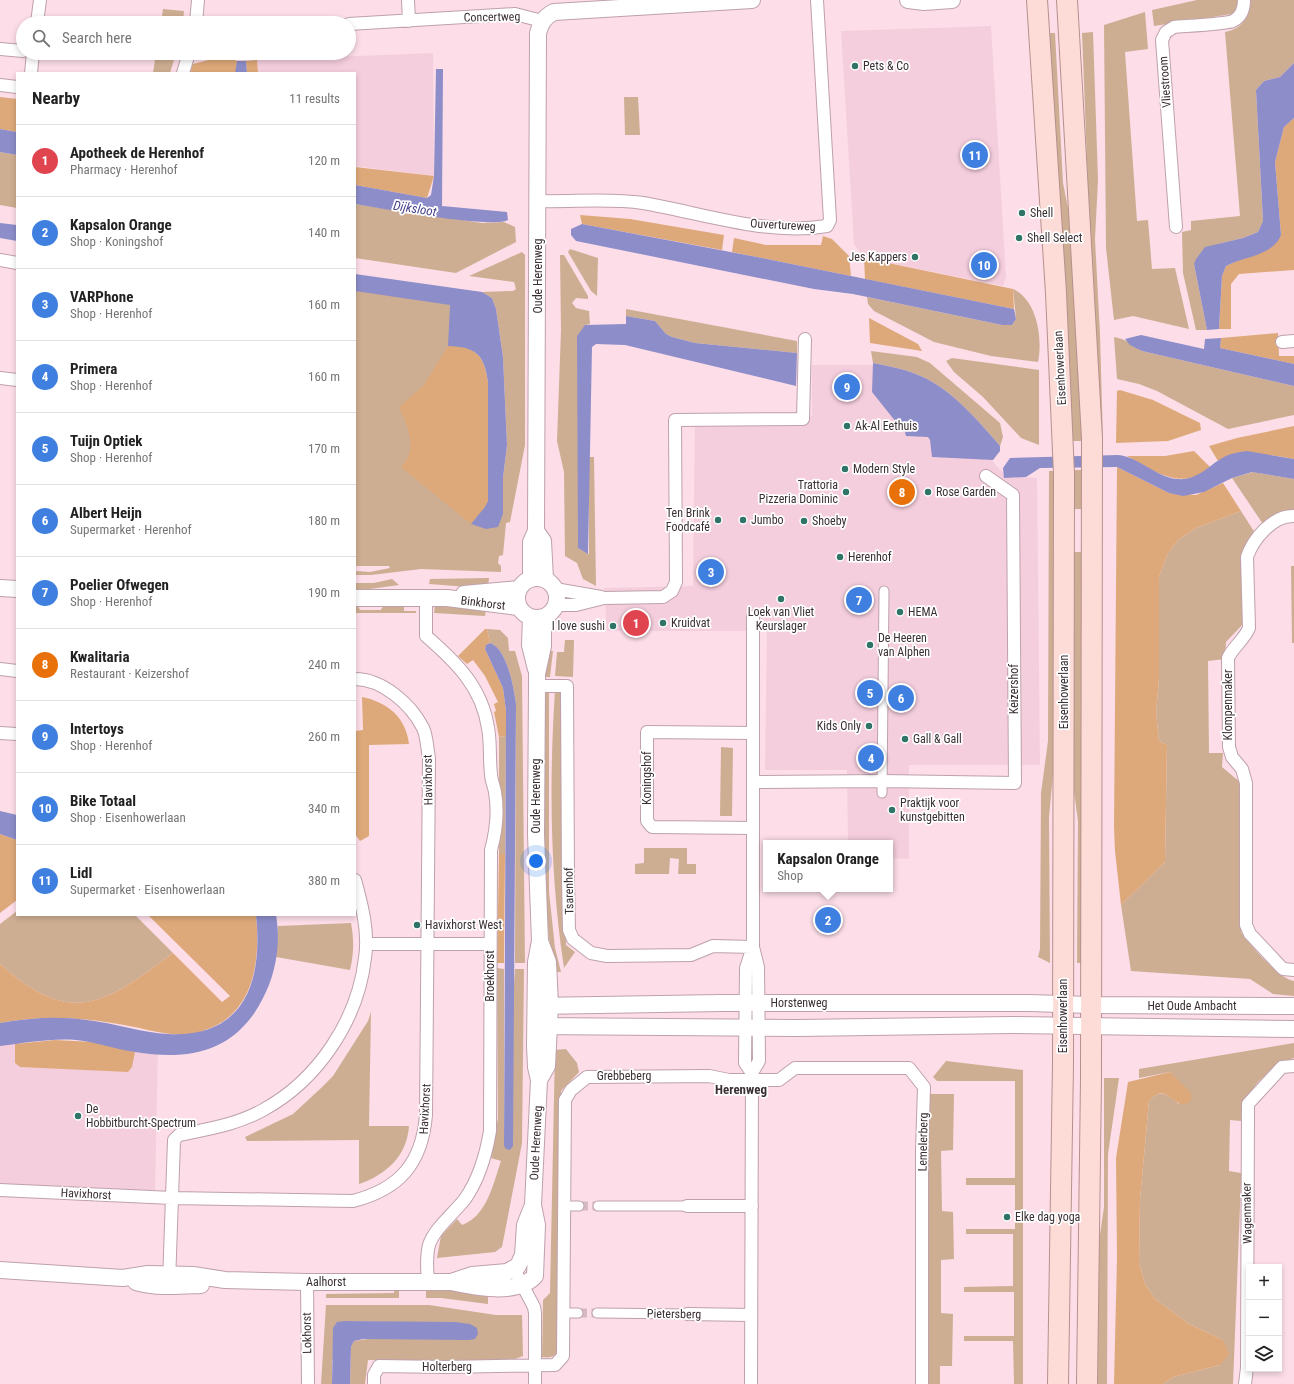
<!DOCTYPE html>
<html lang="en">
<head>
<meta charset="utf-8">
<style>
  :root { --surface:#fff; --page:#f6f6f6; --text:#222; --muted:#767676; --line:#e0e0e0; --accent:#307467 }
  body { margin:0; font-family:"Roboto Condensed",sans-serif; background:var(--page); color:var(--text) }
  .controls { position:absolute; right:12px; bottom:12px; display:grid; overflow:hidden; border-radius:0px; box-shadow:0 2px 6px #0003 }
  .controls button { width:36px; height:36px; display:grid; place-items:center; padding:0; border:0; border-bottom:1px solid var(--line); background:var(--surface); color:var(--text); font:20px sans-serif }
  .you { position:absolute; left:536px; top:861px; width:14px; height:14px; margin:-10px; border:3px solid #fff; border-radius:50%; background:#1a73e8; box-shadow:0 0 0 6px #1a73e833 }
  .badge { display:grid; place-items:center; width:26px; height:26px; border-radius:50%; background:var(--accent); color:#fff; font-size:13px; font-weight:700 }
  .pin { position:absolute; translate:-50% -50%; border:2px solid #fff; box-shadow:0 1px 4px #0006 }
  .popup { position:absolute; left:763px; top:840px; width:130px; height:52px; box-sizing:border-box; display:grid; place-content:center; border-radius:0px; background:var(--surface); filter:drop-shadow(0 1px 3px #0005); font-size:13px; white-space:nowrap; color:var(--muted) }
  .popup b { font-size:15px; color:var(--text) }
  .popup::after { content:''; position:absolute; left:50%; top:100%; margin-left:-8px; border:8px solid transparent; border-top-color:var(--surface) }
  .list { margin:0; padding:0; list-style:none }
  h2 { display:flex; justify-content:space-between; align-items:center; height:52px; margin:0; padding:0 16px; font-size:17px }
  h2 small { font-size:13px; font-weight:400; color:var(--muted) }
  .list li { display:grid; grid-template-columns:26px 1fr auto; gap:12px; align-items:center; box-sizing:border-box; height:72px; padding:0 16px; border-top:1px solid var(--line) }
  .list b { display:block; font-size:15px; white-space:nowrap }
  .list p { margin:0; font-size:13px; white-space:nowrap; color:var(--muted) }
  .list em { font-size:13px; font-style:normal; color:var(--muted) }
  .icon { flex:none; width:22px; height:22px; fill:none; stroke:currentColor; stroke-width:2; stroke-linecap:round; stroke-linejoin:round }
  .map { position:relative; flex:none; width:1294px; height:1384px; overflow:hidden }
  .search { position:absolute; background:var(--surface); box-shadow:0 2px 6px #0003; left:16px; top:16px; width:340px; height:44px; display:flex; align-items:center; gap:10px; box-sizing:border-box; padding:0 14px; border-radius:22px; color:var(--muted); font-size:15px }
  .panel { position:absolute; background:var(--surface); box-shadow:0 2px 6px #0003; left:16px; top:72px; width:340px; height:844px; border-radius:0px }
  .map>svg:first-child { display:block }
</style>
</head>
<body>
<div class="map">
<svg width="1294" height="1384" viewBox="0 0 1294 1384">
  <rect width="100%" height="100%" fill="#fcdde8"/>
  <path fill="#f5cedd" d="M991,26L1006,277L1003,286L864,258L854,244L841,31Z
    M433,53L434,176L355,166V73H258L257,60Z
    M812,365H875L934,434L987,455L1006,476L1037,478L1040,765H909V859L890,858V843H848L847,770H765L767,631H607L604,588L693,586L695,418L812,416Z
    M0,1042L158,1045L155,1194L0,1187Z"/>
  <path fill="#ceae92" d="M1197,0H1238V8L1232,14L1154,26L1152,10Z
    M1251,0H1294V63L1280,77L1264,81L1256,90L1263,221L1258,232L1243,238L1218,244L1194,264L1207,330H1196L1183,273L1182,232L1191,230V221L1240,216L1225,32C1244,28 1249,17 1251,0Z
    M163,9L184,11L183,23H161Z
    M1145,12L1148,49L1125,52L1137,221L1148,220L1152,269L1175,268L1189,329L1133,316L1114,320L1106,248L1104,25Z
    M1093,32L1098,180L1095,239L1100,334L1103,441L1098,442L1082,33Z
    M1049,33H1055L1063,183L1074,238L1083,441H1071L1070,376Z
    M156,53H176L170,73H153Z
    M624,97H638L640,135H625Z
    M0,152L17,155V208L0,205Z
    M355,204L482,223L504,222L515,227L516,242L456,273L355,258Z
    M570,249L598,258L597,296L591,291L568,252Z
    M522,252L525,255V445L510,522L506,523L503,555L499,556L498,563L501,566V572L421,569L371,575H355V571L370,572L390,568L389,566H355V279L459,290L503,478L507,445L503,357L496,309L492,298L482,292L513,291L516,289L514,282L469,276Z
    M560,255H564L588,296V299L576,298L572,303L576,308L589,311L590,324L585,325L578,548L589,554V457H594L596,586L583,579L577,563L565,556L564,472L557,441L561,330Z
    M1013,289C1037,300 1043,338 1038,362L991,356L934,342L874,311L868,304L867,297L1002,325H1012L1016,319Z
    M626,309L797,341V353L695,343L672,337L666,334L655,321L626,316Z
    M1114,337C1127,339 1131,345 1142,351L1294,386V415L1228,429L1157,391L1139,384L1117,379Z
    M871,351L917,357L930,363L1000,423L1003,437L1000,446C981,424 959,398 934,383C915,371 894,367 873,363Z
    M952,358L1039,370V445L1021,438L983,397L954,372L946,361Z
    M1072,470H1084L1085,509H1072Z
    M1049,471H1058L1056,742L1049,817L1050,963L1038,957L1040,949L1041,793L1048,741Z
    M1253,472L1294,479V511L1263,524L1232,478Z
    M1241,511L1255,533L1243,624L1226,642L1225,659L1208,661L1209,753H1223L1222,767L1241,783V932C1249,944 1280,980 1294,981V996L1273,994L1250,979L1131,971L1121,905L1165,862L1167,745L1159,741L1156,712L1159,679V577L1167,555L1178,540L1196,528Z
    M1072,552H1085L1082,963H1077L1078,821L1071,769Z
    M1291,566H1294V643H1292Z
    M489,578L488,587L481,588L429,584L430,579Z
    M392,579L399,585L355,591V583H374Z
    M404,604V611H416V613H355V606H358L360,610H381L383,606Z
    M435,605L486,609L485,616L434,613Z
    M487,629L500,630L508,638L509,651H515L522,676L525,963H515L516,704C514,689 507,648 490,643Z
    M565,640H574L573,677L555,676L557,652H564Z
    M547,651H553L550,677H545Z
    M555,691L563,692L566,945L575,952L564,968C550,876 549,783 555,691Z
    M544,693H549V892L555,948L561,972H555L549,938L543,874Z
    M506,736L505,854H499V737Z
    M721,747L733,748L732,816H720Z
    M644,848H687V864H696V874H678L679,859L670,858L669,874H635V864L644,863Z
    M17,911V915H135L173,953C106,1003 72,1029 0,964V924Z
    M351,923C354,939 354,954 350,970L276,957L278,926Z
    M497,968L504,969V1146L515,969H524L522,1143L502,1247L495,1252L437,1258L441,1236L457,1219L462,1225C487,1216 493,1184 501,1161L491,1158L498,1118Z
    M371,1012L369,1126H409C407,1156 386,1175 359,1184V1140L247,1141L245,1137L293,1114L320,1089L333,1076L368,1021Z
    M1294,1043V1058L1276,1065L1258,1082L1244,1101L1241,1121L1230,1120L1229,1171L1241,1173V1181L1233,1384H1163L1173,1377L1220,1365L1223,1340L1189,1324L1155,1299L1145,1284L1139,1263L1140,1199L1149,1101C1160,1088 1167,1094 1179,1104L1170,1072L1139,1078V1069Z
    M566,1049L577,1063L579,1072L561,1091L560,1324C560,1339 564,1361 542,1357L543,1300L550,1293L555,1050Z
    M946,1061L1023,1070V1384H1014L1013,1341H964V1336H1014V1292H964V1287L1013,1286V1234H966V1229H1015V1185H966V1178H1015V1081H937L933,1077Z
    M1104,1078H1119L1108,1154L1107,1384H1096V1263L1104,1207Z
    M929,1094H954L953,1150L941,1151L942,1211L953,1212L954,1259L941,1260V1313L953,1314L952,1366H940V1384H928Z
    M394,1288H399V1298H326V1294L394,1293Z
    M426,1288L457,1289L488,1295V1304L441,1298H426Z
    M326,1305H429L496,1315H522L523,1356L512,1360H368L365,1384H350L351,1347L354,1341L470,1324L344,1321L332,1361V1384H321Z"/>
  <path fill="#dea97a" d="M224,56L237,61L236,73H190L193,64Z
    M257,60L258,73H247L246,61Z
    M0,97L17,99V132L0,129Z
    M1294,118V270L1239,274L1231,284V329H1219L1222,276L1226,266L1244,258L1257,254L1281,235L1275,162L1284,127Z
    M355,167L434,176L427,198L355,185Z
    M580,215L630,219L724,235L722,250L582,224Z
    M823,236L832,239L849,256L851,276L732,252L734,238L766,245H821Z
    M864,258L1013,289L1014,309L865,279Z
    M869,318L918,344L922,351L870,343Z
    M1278,333L1279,356H1294V364L1220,348L1221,338Z
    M448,346C476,347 484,354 488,382V501L485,507L471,524L401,467C419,450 407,425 399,407L423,386Z
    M1120,390L1153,400L1200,423L1201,430L1168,441L1116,443L1117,391Z
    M1294,426V459C1273,455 1237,449 1218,461L1209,446L1237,438Z
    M1194,451L1210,467C1206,470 1201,474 1197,476C1173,486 1147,467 1127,456H1165Z
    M1117,467L1169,493L1196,495L1223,483L1241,511L1196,528L1178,540L1167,555L1159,577V679L1156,712L1159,741L1167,745L1165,862L1121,905L1115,851L1114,827Z
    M485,629H487L490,643L486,645L485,649L503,688L506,711V736L499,737L494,712L496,711L494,704L498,702L485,676L473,660L467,664L458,656Z
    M362,697C387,702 406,717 409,744L369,745V836L360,841L355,834V731L363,730Z
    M0,834L17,840V900L0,913Z
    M499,854H505L504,963H497Z
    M148,915H256C260,956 256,1006 215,1026C206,1030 196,1034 186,1035C160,1035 137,1026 112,1023C74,1017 37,1016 0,1023V964C72,1029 106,1003 173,953L222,1002L230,996Z
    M55,1040L94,1042L135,1052L132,1067L128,1072L20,1067L15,1063V1044Z
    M1170,1072L1189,1091L1192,1096L1190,1101L1184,1105C1169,1102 1165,1083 1149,1101L1140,1199L1139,1263L1145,1284L1155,1299L1189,1324L1223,1340L1229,1354L1220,1365L1173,1377L1163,1384H1114L1117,1258L1116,1158L1128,1082Z"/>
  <path fill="#8d8dc9" d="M237,61H246L247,73H235Z
    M1294,63V118L1284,127L1275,162L1281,235C1273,256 1245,256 1226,266L1222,276L1219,329L1207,330L1194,264L1196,259L1205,247L1243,238L1258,232L1263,221L1256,90L1264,81L1280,77Z
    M436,69H443L442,206L507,212L508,220C491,229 380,208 355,204V185L427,198L431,195L434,176Z
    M0,129L17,132V155L0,152Z
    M0,223L17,225V241L0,238Z
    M582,224L757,257L1014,309L1016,319L1012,325H1002L853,294L814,289L576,241L571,235V229Z
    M355,274L482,292L492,298L496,309L503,357L507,445L503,478V514L498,527L486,529L471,524L485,507L488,501V382C484,354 476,347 448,346L450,305L355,291Z
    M626,316L655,321L666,334L672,337L695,343L797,353L796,386L625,345L596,344L592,347L588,554L578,548L577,336L585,325L626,324Z
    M1141,335L1204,349L1205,339L1221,338L1220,348L1294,364V386L1142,351L1130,345L1125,339Z
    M873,363C894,367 915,371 934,383C959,398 981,424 1000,446V451L993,460L932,457L930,440L928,437L906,436L904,428L900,427L872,392Z
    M1247,451L1294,459V479L1252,472L1232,478L1204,492L1183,496L1169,493L1117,467L1040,468L1026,477L1004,478L1003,468L1010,458L1118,455C1139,457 1156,477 1177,479C1199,481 1209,464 1226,456C1233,453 1240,452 1247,451Z
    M490,643C507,648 514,689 516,704L513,1146L510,1150L506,1149L504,1146L506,711L503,688L485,649L486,645Z
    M0,811L17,815V840L0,834Z
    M256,915H276C281,944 276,974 262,1000C235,1052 189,1061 135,1052C115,1049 96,1042 76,1040C51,1038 25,1043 0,1046V1023C29,1018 58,1016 87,1020C114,1023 143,1033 168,1034C245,1038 263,981 256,915Z
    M344,1321L455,1322L470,1324L477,1328L478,1334L475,1339L469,1340L363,1339L354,1341L351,1347L350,1384H332L333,1328L337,1322Z"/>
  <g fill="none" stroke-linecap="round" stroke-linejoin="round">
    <path stroke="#d5bac4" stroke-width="9" stroke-dasharray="9 4.5" stroke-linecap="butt" d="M579,1206H598
      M578,1313H597"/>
    <g stroke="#bea1ac" stroke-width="11">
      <path id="pedestrian" d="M882,793L884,591
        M564,1206H579
        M598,1206H687
        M563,1313H578
        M597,1313L687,1314"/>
    </g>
    <g stroke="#bea1ac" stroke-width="14">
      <path id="minor" d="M408,0L409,21
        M37,23L40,0
        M196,23L198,0
        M349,24L515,14L542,21
        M0,49L23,51
        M31,73L33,53
        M183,73L189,53
        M0,85L17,87
        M539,201C573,202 609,198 643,203C702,213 766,236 827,226L830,220L817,0
        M1176,227L1162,40L1166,32L1174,27C1185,26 1226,24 1233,21C1241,17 1244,9 1244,0
        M0,260L17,263
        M1282,342L1294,341
        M0,378L17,380
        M1294,516C1273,515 1253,539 1247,557L1249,628C1244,640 1233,647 1228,658L1229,747L1232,757L1242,769L1246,783V925L1250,934L1283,969L1294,970
        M555,589L601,597
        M426,598V636C456,662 482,687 488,728C491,743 489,758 491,774C491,780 494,786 495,792C498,810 496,832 491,850L490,1131C486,1155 479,1179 465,1199C454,1213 434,1229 429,1245C426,1256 427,1270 428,1281
        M556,605H576L604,598L663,597L672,591L676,582L675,420L803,419L805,339
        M0,669L17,671
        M537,686H567L568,879L569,930L573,939L591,953L607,956L691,955L713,946L753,947
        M0,733L17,734
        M753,782L882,781L1015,783L1013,495L986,476
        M753,828L652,827L647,821V732L753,733
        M366,944H490
        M752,1073L745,1063L746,968L753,947
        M0,1190L172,1198L353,1201C400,1189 422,1163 426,1115L429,758C427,748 427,736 423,728C411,704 382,679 355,679
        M687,1206H752
        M514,1269L534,1307L535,1313V1384
        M307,1282L308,1384
        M169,1283L174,1140L179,1135C208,1129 236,1125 263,1110C318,1080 358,1020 365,958C369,932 362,905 355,880
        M687,1314L751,1315
        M374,1384V1375L379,1366L445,1367L555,1365L563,1356L565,1100L571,1090L587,1077L709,1076L729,1080H779L795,1068H909L924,1087L922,1151V1384
        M751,1384L752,1073L759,1061L758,967L753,947V617
        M1245,1384L1247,1368L1248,1104L1282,1067L1294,1066"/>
    </g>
    <g stroke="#bea1ac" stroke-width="18">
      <path id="tertiary" d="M908,0L924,2L952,0
        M536,531L543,541L545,579
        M517 598a20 20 0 1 1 40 0a20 20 0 1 1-40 0Z
        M531,578V542L536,531L538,33C541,23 544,17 554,12L752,0
        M0,588L17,589
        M464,594L518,589
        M355,598H447L518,607
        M531,617L530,645L536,669
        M536,1006L722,1003H1030L1090,1005L1294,1006
        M536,1026L798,1028L1012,1025L1294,1029
        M539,1080L547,1066L550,1005L548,962L540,941
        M0,1270L123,1278L148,1274L193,1275L225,1280L307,1282H451C474,1287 517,1296 535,1276L537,1225L533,1205L539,1080L536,1067L535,1046L536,962L540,941L536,835L537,686V674L543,646V617
        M136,1282C157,1288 179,1286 201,1285
        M451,1282L472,1275L507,1272L518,1266L523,1255L525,1225L533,1205"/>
    </g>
    <g stroke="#b7908d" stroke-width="22">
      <path id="primary" d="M1037,0L1056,293L1064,474L1063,1063L1058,1384
        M1067,0L1092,438L1091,1079L1087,1384"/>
    </g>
    <use href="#pedestrian" stroke="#fff" stroke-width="9"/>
    <use href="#minor" stroke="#fff" stroke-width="12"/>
    <use href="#tertiary" stroke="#fff" stroke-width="16"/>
    <use href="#primary" stroke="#fddcd8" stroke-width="20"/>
  </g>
  <g fill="#307467" stroke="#fff" stroke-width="1.5">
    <circle cx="855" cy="66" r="4"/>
    <circle cx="1022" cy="213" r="4"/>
    <circle cx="1019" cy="238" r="4"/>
    <circle cx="915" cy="257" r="4"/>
    <circle cx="847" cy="426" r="4"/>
    <circle cx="845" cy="469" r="4"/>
    <circle cx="846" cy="492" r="4"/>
    <circle cx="928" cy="492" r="4"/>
    <circle cx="718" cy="520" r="4"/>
    <circle cx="743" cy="520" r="4"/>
    <circle cx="804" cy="521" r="4"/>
    <circle cx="840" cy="557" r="4"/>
    <circle cx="781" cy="599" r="4"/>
    <circle cx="900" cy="612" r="4"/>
    <circle cx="663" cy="623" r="4"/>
    <circle cx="613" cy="626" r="4"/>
    <circle cx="870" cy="645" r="4"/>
    <circle cx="869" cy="726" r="4"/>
    <circle cx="905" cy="739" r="4"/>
    <circle cx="892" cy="810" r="4"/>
    <circle cx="417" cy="925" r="4"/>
    <circle cx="78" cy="1116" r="4"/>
    <circle cx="1007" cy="1217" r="4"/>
  </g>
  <g text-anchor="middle" stroke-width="3.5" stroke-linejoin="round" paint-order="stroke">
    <g font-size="12" fill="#3a2f33" stroke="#fff">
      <text transform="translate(492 17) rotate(-1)" y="4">Concertweg</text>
      <text transform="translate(1165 82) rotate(-94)" y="4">Vliestroom</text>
      <text transform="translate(783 225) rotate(3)" y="4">Ouvertureweg</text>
      <text transform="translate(538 276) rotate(-90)" y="4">Oude Herenweg</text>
      <text transform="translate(1060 368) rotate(-93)" y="4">Eisenhowerlaan</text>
      <text transform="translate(483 603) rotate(7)" y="4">Binkhorst</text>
      <text transform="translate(1014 689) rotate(-90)" y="4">Keizershof</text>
      <text transform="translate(1064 692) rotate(-90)" y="4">Eisenhowerlaan</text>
      <text transform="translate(1228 705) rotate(-90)" y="4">Klompenmaker</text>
      <text transform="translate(647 778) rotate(-90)" y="4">Koningshof</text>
      <text transform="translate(428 780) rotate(-91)" y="4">Havixhorst</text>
      <text transform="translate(536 796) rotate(-90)" y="4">Oude Herenweg</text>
      <text transform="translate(569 891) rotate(-91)" y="4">Tsarenhof</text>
      <text transform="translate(490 976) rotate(-90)" y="4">Broekhorst</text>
      <text x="799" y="1007">Horstenweg</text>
      <text x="1192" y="1010">Het Oude Ambacht</text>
      <text transform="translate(1063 1016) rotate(-90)" y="4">Eisenhowerlaan</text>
      <text x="624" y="1080">Grebbeberg</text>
      <text transform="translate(425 1109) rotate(-87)" y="4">Havixhorst</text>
      <text transform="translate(923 1142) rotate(-89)" y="4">Lemelerberg</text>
      <text transform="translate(536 1143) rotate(-87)" y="4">Oude Herenweg</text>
      <text transform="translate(86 1194) rotate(3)" y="4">Havixhorst</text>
      <text transform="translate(1247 1213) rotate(-91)" y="4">Wagenmaker</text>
      <text x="326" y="1286">Aalhorst</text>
      <text transform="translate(674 1314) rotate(1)" y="4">Pietersberg</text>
      <text transform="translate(307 1333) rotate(-91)" y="4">Lokhorst</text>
      <text x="447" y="1371">Holterberg</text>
    </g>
    <g font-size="12" fill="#3a2f33" stroke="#fff" text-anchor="start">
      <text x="863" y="70">Pets &amp; Co</text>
      <text x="1030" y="217">Shell</text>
      <text x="1027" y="242">Shell Select</text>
      <text x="907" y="261" text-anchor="end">Jes Kappers</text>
      <text x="855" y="430">Ak-Al Eethuis</text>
      <text x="853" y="473">Modern Style</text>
      <text x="838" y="489" text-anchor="end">Trattoria<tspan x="838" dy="14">Pizzeria Dominic</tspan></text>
      <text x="936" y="496">Rose Garden</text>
      <text x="710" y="517" text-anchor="end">Ten Brink<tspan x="710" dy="14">Foodcafé</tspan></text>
      <text x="751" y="524">Jumbo</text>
      <text x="812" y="525">Shoeby</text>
      <text x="848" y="561">Herenhof</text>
      <text x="781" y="616" text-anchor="middle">Loek van Vliet<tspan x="781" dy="14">Keurslager</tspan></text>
      <text x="908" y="616">HEMA</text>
      <text x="671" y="627">Kruidvat</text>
      <text x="605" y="630" text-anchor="end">I love sushi</text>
      <text x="878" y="642">De Heeren<tspan x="878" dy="14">van Alphen</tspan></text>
      <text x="861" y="730" text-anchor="end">Kids Only</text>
      <text x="913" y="743">Gall &amp; Gall</text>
      <text x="900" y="807">Praktijk voor<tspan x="900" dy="14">kunstgebitten</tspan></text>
      <text x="425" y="929">Havixhorst West</text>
      <text x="86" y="1113">De<tspan x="86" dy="14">Hobbitburcht-Spectrum</tspan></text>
      <text x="1015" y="1221">Elke dag yoga</text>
    </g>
    <g font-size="13" font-style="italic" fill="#4a448e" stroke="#fff">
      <text transform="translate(415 208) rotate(9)" y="5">Dijksloot</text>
    </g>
    <g font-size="13" font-weight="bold" fill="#3a2f33" stroke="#fff">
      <text x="741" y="1094">Herenweg</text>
    </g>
  </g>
</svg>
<div class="controls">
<button>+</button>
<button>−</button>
<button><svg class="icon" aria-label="layers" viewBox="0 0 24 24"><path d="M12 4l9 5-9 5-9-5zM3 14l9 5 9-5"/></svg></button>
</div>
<div class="you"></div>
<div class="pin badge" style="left:636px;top:623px;background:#e0444e">1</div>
<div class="pin badge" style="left:828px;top:920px;background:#3f7fe0">2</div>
<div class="popup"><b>Kapsalon Orange</b>Shop</div>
<div class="pin badge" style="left:711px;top:572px;background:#3f7fe0">3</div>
<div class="pin badge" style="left:871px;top:758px;background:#3f7fe0">4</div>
<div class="pin badge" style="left:870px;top:693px;background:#3f7fe0">5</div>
<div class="pin badge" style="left:901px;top:698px;background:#3f7fe0">6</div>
<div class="pin badge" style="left:859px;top:600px;background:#3f7fe0">7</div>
<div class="pin badge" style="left:902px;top:492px;background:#e8710a">8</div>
<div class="pin badge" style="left:847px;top:387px;background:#3f7fe0">9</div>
<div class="pin badge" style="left:984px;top:265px;background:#3f7fe0">10</div>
<div class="pin badge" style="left:975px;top:155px;background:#3f7fe0">11</div>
<div class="search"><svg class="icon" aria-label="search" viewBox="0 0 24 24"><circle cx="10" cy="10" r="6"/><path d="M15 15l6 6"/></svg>Search here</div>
<section class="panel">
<h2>Nearby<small>11 results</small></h2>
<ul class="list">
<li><span class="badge" style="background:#e0444e">1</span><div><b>Apotheek de Herenhof</b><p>Pharmacy · Herenhof</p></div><em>120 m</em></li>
<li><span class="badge" style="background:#3f7fe0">2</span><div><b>Kapsalon Orange</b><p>Shop · Koningshof</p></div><em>140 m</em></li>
<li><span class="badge" style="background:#3f7fe0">3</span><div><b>VARPhone</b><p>Shop · Herenhof</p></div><em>160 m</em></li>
<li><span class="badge" style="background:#3f7fe0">4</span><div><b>Primera</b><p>Shop · Herenhof</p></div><em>160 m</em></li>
<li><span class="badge" style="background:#3f7fe0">5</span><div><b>Tuijn Optiek</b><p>Shop · Herenhof</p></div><em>170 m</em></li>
<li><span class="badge" style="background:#3f7fe0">6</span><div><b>Albert Heijn</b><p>Supermarket · Herenhof</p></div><em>180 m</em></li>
<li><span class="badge" style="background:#3f7fe0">7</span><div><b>Poelier Ofwegen</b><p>Shop · Herenhof</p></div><em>190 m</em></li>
<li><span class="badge" style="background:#e8710a">8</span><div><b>Kwalitaria</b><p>Restaurant · Keizershof</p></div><em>240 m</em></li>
<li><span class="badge" style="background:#3f7fe0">9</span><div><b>Intertoys</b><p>Shop · Herenhof</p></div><em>260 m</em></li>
<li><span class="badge" style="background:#3f7fe0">10</span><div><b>Bike Totaal</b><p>Shop · Eisenhowerlaan</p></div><em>340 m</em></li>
<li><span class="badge" style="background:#3f7fe0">11</span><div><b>Lidl</b><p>Supermarket · Eisenhowerlaan</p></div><em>380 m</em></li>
</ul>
</section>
</div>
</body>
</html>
